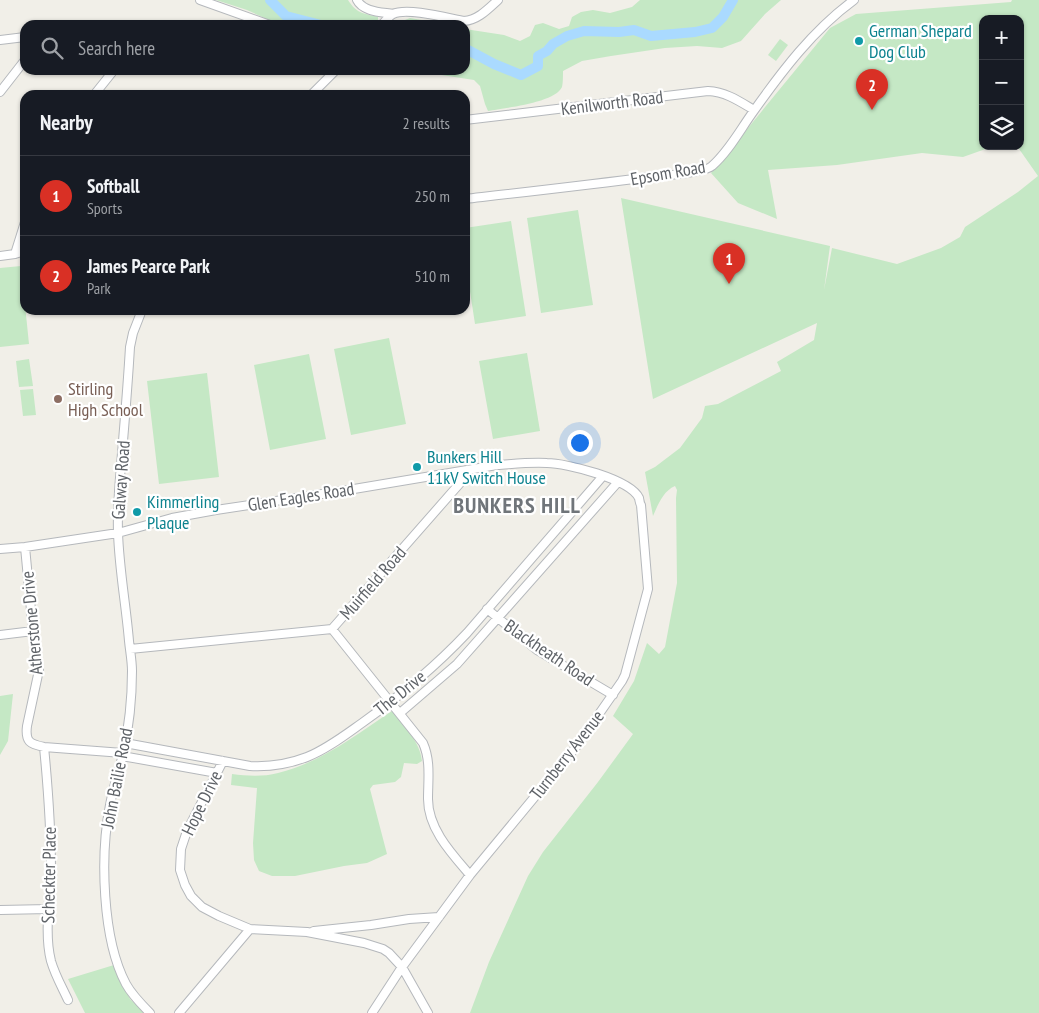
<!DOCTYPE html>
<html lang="en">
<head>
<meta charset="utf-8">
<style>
  :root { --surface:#171b24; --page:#242831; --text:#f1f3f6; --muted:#9ea1a6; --line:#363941; --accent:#d93025 }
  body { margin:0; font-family:"PT Sans Narrow",sans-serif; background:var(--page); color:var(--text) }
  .controls { position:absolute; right:15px; top:15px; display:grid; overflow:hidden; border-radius:10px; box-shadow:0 1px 4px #0004 }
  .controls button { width:45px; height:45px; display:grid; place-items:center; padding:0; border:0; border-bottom:1px solid var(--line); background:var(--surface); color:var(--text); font:25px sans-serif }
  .you { position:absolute; left:579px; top:442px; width:18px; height:18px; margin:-12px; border:4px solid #fff; border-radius:50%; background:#1a73e8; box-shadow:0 0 0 8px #1a73e833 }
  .badge { display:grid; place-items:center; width:32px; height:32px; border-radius:50%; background:var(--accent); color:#fff; font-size:16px; font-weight:700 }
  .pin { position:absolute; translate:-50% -41px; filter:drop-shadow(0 1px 2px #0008) }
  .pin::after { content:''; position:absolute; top:26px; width:18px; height:15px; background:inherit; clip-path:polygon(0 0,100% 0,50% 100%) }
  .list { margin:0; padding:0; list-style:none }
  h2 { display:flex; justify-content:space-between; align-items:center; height:65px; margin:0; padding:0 20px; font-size:21px }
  h2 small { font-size:16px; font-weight:400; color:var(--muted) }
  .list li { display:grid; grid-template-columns:32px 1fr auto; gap:15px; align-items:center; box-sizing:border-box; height:80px; padding:0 20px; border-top:1px solid var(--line) }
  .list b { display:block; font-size:19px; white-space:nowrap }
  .list p { margin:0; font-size:16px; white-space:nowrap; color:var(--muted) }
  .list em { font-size:16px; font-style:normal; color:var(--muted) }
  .icon { flex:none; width:28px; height:28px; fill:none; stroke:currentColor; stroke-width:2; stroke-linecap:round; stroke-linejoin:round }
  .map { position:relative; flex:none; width:1039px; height:1013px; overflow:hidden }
  .search { position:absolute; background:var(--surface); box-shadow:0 1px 4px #0004; left:20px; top:20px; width:450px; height:55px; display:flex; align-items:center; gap:12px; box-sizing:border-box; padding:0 18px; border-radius:15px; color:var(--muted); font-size:19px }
  .panel { position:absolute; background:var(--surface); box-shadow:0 1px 4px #0004; left:20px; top:90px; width:450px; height:225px; border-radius:15px }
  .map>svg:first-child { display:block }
</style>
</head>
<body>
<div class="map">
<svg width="1039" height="1013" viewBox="0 0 1039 1013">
  <rect width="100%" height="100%" fill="#f1efe8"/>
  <path fill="#c5e8c5" d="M216,0H348C357,14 363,13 378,17V23L376,25H286L269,20L247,10Z
    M640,0H781L765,14L741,41L722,48L697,46L665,48L611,56L582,61L563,71C563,76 563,83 562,87C555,103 504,108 488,111L485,104L480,86L474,80L409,70H465V29L504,35L520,41L530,36L535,25L543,23L559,29L569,26L572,17L581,12L593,10L610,13L632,7Z
    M1012,0H1039V1013H470L489,962L528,876L543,852L598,782L633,734L613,716L634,681L647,643L659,654L665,647L677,583L676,498L677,490L675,486C663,491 658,505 653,516L645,472L655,467L680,448L702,418L705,406L718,404L781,371L777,362L814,340L817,323L653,399L621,198L830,246L824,290L832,248L897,264L941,248L960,237L965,227L1018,192L1038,176L1017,146H1020V19H983V146H994L963,157L922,153L837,165L768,170L777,219L738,203L711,173L830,28L856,14L1011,2Z
    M410,18L446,24L449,25H392Z
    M780,39L788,45L776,61L768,55Z
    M578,210L593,305L541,313L527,218Z
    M511,221L526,316L475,324L465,259V228Z
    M21,266L29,344L0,347V268Z
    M389,338L406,424L351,435L334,349Z
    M527,353L540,431L493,439L479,361Z
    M309,354L326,439L270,450L254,365Z
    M29,359L33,386L19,387L16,361Z
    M207,373L219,477L159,484L147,381Z
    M33,389L36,415L23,416L20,390Z
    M13,694L8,741L0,755V696Z
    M392,711C404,727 420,741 422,761L417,764L404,763L401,777L395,782L373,785L370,789L387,854L367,863L344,866L295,876H272L259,871L254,860L253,843L257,788L231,785L232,774C247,776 263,777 278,773C320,763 356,735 392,711Z
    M114,965L130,999L146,1013H85L68,979Z"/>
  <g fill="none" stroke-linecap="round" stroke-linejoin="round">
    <path stroke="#aadaff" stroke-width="10" d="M270,0L286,16L321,25H343
      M465,50H468L494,64L521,75L538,66V56L547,51L553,44L567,36L584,31L619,32L634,30L651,36L695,32L712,28L723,17L733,0"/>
    <g stroke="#b5b8bc" stroke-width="10">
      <path id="minor" d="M200,0L270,25
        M357,0C363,12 382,12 393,14
        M381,25C385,22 389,16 393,14C407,7 448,18 464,21C478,20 488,9 498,0
        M0,40L25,37
        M0,92L25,60
        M94,95L114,70
        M311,95L336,70
        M465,120L708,91C726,92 739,101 754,110
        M465,199C526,192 588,185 649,177C661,176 705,173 712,166C729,151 740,130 753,112C782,71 813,30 854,0
        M15,254L25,222
        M0,256L15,254L25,251
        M142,310L133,333L130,347C128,382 125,417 122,453C120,479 117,505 118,532C119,568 126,605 129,641C130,651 132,661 132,671C132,699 129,727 123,754C119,771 113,788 110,805C100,855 102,939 126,984C132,995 141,1004 150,1013
        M25,547L33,631L39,670L27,726C25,742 30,744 44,747L123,753
        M0,549L25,547L118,533L172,518L216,510L342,491L497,465C513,464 530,462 547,463C566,463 630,479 639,498C639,498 640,504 641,505L648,589L625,675L622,681L576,747L470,875L402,967L372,1013
        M487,609L537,650L613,695
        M332,629L423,743C431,761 428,780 428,799C428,829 452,854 470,875
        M0,635L33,631
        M130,649L332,629L461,482L463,478V471
        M400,713L457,664L618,482
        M125,743L250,766C269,767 289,764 307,757C327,749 345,735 362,723C400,696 435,667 467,633L603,476
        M44,747C48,788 51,828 51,870C50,898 44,934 51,961C55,975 62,987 68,1000
        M122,756L217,773
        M223,761L187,831L181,849L180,870L185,885L191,896L202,907L219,916L250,929L307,932L364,943L383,949L389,953L402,967L428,1013
        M0,910L49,909
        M314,931L371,925L409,919L439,917
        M179,1013L250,929"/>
    </g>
    <use href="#minor" stroke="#fff" stroke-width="8"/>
  </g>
  <g fill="#0f9aa8" stroke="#fff" stroke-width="2">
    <circle cx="859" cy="41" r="5"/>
    <circle cx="417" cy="467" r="5"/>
    <circle cx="137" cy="512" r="5"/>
  </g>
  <circle fill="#8d6e63" stroke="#fff" stroke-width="2" cx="58" cy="399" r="5"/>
  <g text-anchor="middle" stroke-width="4.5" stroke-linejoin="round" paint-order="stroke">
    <g font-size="18" fill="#0d838f" stroke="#fff" text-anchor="start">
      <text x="869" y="37">German Shepard<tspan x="869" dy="21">Dog Club</tspan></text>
      <text x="427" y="463">Bunkers Hill<tspan x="427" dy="21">11kV Switch House</tspan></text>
      <text x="147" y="508">Kimmerling<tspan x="147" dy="21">Plaque</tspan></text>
    </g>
    <g font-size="18" fill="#5f6368" stroke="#fff">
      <text transform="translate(612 103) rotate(-7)" y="6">Kenilworth Road</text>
      <text transform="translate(668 173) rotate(-10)" y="6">Epsom Road</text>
      <text transform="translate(121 480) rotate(-86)" y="6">Galway Road</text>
      <text transform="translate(301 497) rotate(-9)" y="6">Glen Eagles Road</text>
      <text transform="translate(373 583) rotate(-49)" y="6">Muirfield Road</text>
      <text transform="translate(32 623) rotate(-95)" y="6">Atherstone Drive</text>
      <text transform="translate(549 653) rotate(34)" y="6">Blackheath Road</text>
      <text transform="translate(400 693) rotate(-39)" y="6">The Drive</text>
      <text transform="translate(567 755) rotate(-52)" y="6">Turnberry Avenue</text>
      <text transform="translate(117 778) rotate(-79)" y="6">John Bailie Road</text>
      <text transform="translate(202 803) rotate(-64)" y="6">Hope Drive</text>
      <text transform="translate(49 875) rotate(-89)" y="6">Scheckter Place</text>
    </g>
    <g font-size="18" fill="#785e54" stroke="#fff" text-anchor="start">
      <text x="68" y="395">Stirling<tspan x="68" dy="21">High School</tspan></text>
    </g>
    <g font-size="22" font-weight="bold" letter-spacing="1" fill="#70757a" stroke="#fff">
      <text x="517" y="513">BUNKERS HILL</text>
    </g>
  </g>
</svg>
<div class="controls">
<button>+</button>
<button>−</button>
<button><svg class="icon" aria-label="layers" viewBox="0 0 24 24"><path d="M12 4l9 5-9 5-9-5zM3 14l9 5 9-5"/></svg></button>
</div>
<div class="you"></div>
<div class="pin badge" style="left:729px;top:284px">1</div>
<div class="pin badge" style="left:872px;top:110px">2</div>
<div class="search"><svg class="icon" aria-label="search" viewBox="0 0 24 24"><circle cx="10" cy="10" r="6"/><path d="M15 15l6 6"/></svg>Search here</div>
<section class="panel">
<h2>Nearby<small>2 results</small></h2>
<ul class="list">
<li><span class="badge">1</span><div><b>Softball</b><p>Sports</p></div><em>250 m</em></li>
<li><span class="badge">2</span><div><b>James Pearce Park</b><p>Park</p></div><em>510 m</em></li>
</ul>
</section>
</div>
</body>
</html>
